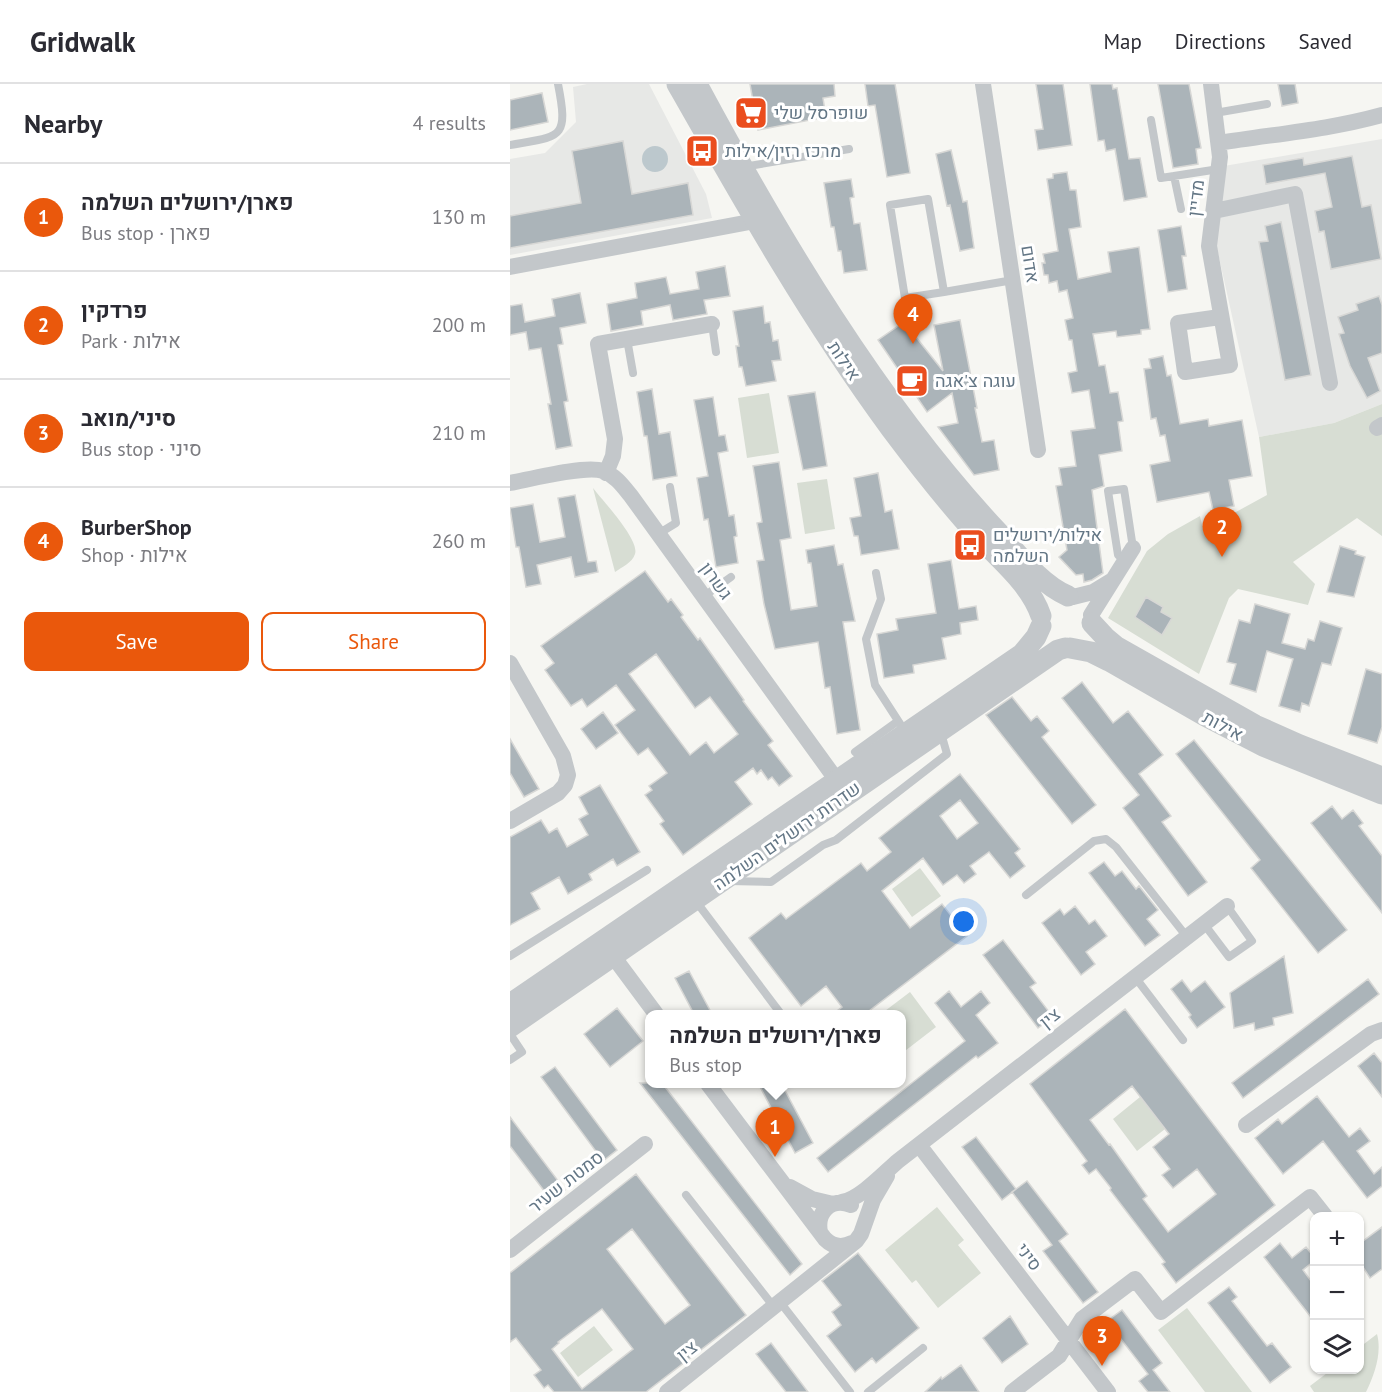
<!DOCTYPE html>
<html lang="en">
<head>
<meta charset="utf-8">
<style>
  :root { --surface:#fff; --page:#f7f7f7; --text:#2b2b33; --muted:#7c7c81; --line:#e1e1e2; --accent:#ea580c }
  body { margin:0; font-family:"PT Sans",Heebo,sans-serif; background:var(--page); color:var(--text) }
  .controls { position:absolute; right:18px; bottom:18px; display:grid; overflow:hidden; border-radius:12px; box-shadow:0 2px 4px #0004 }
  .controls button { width:54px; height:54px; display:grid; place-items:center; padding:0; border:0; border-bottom:2px solid var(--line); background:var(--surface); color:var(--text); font:30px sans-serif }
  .you { position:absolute; left:454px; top:838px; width:21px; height:21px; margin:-15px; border:4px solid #fff; border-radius:50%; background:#1a73e8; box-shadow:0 0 0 9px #1a73e833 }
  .badge { display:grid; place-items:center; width:39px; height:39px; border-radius:50%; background:var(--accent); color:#fff; font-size:20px; font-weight:700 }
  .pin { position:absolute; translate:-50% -50px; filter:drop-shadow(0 2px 3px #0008) }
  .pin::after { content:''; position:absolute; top:32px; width:21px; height:18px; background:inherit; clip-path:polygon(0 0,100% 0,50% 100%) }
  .popup { position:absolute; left:135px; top:926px; width:261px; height:78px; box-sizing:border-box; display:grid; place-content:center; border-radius:12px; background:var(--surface); filter:drop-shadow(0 2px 4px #0005); font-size:20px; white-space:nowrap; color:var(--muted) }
  .popup b { font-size:22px; color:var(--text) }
  .popup::after { content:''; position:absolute; left:50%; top:100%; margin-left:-12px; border:12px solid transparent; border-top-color:var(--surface) }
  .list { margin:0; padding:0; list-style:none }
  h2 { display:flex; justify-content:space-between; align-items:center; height:78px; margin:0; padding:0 24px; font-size:26px }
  h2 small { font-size:20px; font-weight:400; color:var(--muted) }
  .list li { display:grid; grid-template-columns:39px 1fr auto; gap:18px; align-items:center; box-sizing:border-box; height:108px; padding:0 24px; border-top:2px solid var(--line) }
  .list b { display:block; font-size:22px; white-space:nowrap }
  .list p { margin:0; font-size:20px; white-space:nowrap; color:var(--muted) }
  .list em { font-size:20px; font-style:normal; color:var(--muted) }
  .actions { display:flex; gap:12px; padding:18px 24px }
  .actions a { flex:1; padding:14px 0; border:2px solid var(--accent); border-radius:12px; text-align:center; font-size:21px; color:var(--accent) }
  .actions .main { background:var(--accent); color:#fff }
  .icon { flex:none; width:33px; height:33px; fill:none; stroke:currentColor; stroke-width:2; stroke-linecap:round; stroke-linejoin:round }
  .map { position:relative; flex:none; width:872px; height:1308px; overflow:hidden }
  header { display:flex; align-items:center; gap:36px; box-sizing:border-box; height:84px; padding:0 30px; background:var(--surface); border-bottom:2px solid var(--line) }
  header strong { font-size:28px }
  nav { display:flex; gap:33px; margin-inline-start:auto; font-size:21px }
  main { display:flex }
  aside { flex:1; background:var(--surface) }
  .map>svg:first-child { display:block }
</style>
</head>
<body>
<header>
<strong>Gridwalk</strong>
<nav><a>Map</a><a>Directions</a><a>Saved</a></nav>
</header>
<main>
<aside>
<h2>Nearby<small>4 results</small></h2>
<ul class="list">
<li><span class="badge">1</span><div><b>פארן/ירושלים השלמה</b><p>Bus stop · פארן</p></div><em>130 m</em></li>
<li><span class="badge">2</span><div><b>פרדקין</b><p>Park · אילות</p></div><em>200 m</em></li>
<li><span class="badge">3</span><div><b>סיני/מואב</b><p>Bus stop · סיני</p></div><em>210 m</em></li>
<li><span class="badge">4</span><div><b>BurberShop</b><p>Shop · אילות</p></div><em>260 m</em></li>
</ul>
<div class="actions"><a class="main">Save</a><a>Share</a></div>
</aside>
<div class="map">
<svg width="872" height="1308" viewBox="0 0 872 1308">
  <rect width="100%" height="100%" fill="#f6f6f2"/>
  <path fill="#e7e8e6" d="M77,0H139L196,110L202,134L0,171V75L35,69L66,38L63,3Z
    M872,55V320L824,339L749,353L706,160L714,82Z"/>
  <path fill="#d7ddd3" d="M259,309L269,369L237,374L228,314Z
    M872,320V452L847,434L783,478L805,500L798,521L728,505L719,514L689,590L598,534L637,467L658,450L690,432L693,446L757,411L749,353L824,339Z
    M317,395L325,445L295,450L287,399Z
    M83,404C92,416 130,456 125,470C122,479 112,483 105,488Z
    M410,784L431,812L402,833L382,805Z
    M400,908L426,943L391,970V930H371Z
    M630,1013L655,1045L627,1067L603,1035Z
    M427,1123L454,1156L448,1161L471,1189L428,1224L406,1196L402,1199L375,1166Z
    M677,1224L742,1308H695L648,1246Z
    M84,1242L103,1266L68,1293L50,1269Z
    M867,1250C872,1268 865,1290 856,1308H804L800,1302L821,1286H850V1263Z"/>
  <path fill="#bcc8cd" d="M132 75a13 13 0 1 1 26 0a13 13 0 1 1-26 0Z"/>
  <path fill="#abb4b9" stroke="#d7d7d5" stroke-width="1.5" fill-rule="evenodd" d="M240,0H324L325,12L313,14L316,33L248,46Z
    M355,0H385L400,89L377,93L365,21L358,22Z
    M526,0H553L562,61L528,66L525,46L533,45Z
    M580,0H602L603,5L607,4L619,75L630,74L637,113L614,117L605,65L596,67L594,56L588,57Z
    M648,0H679L691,64L686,65L688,80L663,84Z
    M768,0H785L788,19L772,22Z
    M32,9L38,38L0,46V16Z
    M113,57L122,110L178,99L183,131L0,164V132L71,119L62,67Z
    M441,66L453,118L457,117L464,164L450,167L440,121L437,122L426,70Z
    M842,72L852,123L861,121L871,175L821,185L814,147L809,148L805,127L822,123L815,89L756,100L753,81L793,74L794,81Z
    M557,88L560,106H566L571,143L559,145L568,195L601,188L598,168L629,163L640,245L631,246V250L607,253L606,247L583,250L589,282L595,281L600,309L608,308L613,337L608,338L612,367L589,371L594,402L582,406L593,489L582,496L574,498L573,490L566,491L549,473L557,466L546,402L552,401L549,384L566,382L561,347L585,344L579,306L562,309L558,289L567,287L562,256H559L555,236L563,234L557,206L549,208L547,197L539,199L538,191H534L532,179H535L533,170L548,167L537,95L543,94V90Z
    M341,95L344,113L340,114L344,140L350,139L357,186L334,189L331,167H328L324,143H321L314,99Z
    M771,138L801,291L775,296L749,158L758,157L755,142Z
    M671,142L676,172H672L677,205L658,208L648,146Z
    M215,182L220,212L194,216L197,230L163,236L160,221L131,227L133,241L101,247L97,220L127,214L125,199L156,193L160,210L189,205L186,188Z
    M70,209L76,239L50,244L53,260L48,261L58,317L54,318L62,362L46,365L38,320H41L31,264L19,266L16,248L0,251V222L12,220L15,238L45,232L42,215Z
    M869,212L872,221V269L858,274L870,307L857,314L840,282L829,250L834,249L828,233L848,226L846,220Z
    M253,222L255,239L260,238L263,257L268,256L271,276L262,277L266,297L236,302L232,283H229L226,262H229L223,227Z
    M450,236L467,324H465L472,358L484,356L489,386L464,391L428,343L448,339L442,309L417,328L368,256L394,238L433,287L424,241Z
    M653,272L657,292L661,291L670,340L698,335L699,342L732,336L742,392L719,396L724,422L703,426L699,408L647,418L640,381L660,377L655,351L650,352L646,334L641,335L634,285L641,284L639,275Z
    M142,305L149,350L160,348L167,392L143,396L137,352H134L127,308Z
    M305,308L317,382L293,386L278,312Z
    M203,313L209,352L215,351L218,367L208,369L219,432L224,431L227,452L224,453L228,479L206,483L198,435L194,436L187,394L198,392L184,316Z
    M269,378L281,454L270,456L281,526L307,522L301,479H298L296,466L324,461L328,481L333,480L345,537L333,538L350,646L327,650L320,603L315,604L308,558L265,565L254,520L247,477L254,476L247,439L252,438L243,382Z
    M368,389L375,428L382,426L389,465L351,471L348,452H344L340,434L351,432L344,394Z
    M65,411L78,478L86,477L88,488L65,493L61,473L27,481L31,500L16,503L9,463H6L0,424L23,420L30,458L55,453L48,414Z
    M830,462L846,467L845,470L855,473L844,513L817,508Z
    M441,476L449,525L466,522L468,536L450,539L451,550L432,554L436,575L403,581L404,589L374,594L367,550L388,546L386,535L426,529L418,480Z
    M135,487L158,518L161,515L173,531L171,533L188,556L190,554L234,616L233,617L263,657L258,661L282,692L269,702L262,693L258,696L251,686L247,690L243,684L225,698L242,720L173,771L150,740L154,737L135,711L142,706L139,702L157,689L138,664L128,671L105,641L125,626L106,601L77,623L72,615L61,622L35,586L44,579L31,562ZM146,570L185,624L200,613L228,650L204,669L196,658L180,671L119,590Z
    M636,513L653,523L651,528L662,534L652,551L625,533Z
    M745,520L780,530L772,559L795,565L798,555L804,557L810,537L832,544L821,581L812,579L799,622L792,619L790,628L769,622L783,575L757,567L746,608L720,600L726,580L717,578L729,536L740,539Z
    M856,585L872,590V643L867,659L838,650Z
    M572,598L603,639L618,627L653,671L629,690L661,732L652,738L697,798L678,812L613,724L629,711L552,614Z
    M502,613L521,637L527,632L539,647L532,653L586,721L562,740L476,631Z
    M93,628L108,649L86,665L71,645Z
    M0,655L29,705L14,713L0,689Z
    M684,656L837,846L808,869L741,784L750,776L666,670Z
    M450,690L510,765L505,769L515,782L500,794L479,768L460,782L466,790L454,799L447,791L433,801L413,774L372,807L400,844L432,820L457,852L355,930H323L332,923L316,902L291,922L239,854L271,829L276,835L351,779L357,787L381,768L369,754ZM450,716L468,739L447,755L430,732Z
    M90,701L130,768L107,782L103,775L79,790L82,796L58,810L49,793L21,809L30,825L0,841V753L31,736L39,749L47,744L57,763L78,751L69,735L78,730L69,713Z
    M822,722L832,735L843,726L853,739L849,742L872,772V829L801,739Z
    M594,778L605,792L612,787L626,805L629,802L648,826L637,835L650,851L635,862L579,789Z
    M565,822L579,840L585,836L597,852L576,868L585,880L571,891L532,839L550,825L554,831Z
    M493,856L526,899L520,903L543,933L528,944L473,871Z
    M774,872L783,929L763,934L764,941L745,946L744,939L724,944L720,909Z
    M179,887L202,930H184L165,894Z
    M858,895L869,910L733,1014L722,999Z
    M672,896L681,908L695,897L715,923L687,944L679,933L681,931L661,905Z
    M439,907L451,923L471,907L480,919L466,931L488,959L468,974L466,972L318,1088L307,1074L455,957L425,919Z
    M107,924L133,957L100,983L74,950Z
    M615,925L765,1121L666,1199L652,1180L655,1178L600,1106L601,1104L586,1085L579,1090L572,1081L577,1077L520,1000ZM622,1002L659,1050L643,1063L660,1085L652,1091L663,1104L687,1085L706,1110L658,1148L633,1115L637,1112L600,1060L599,1061L580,1036Z
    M864,969L872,979V1013L848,982Z
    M45,983L107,1066L93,1077L31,993Z
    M130,999H152L292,1180L280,1191Z
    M248,999H271L303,1059L285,1069Z
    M807,1012L839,1053L850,1044L860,1057L847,1067L864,1090L872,1083V1102L857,1114L813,1057L773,1090L745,1054L768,1035L772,1040Z
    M0,1033L55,1106L41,1116L0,1062Z
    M466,1053L506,1105L492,1116L452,1063Z
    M126,1090L236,1231L136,1308H44L38,1301L34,1304L24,1291L31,1286L6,1254L0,1258V1189ZM122,1145L180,1221L155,1240L97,1165ZM92,1225L123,1265L72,1305L42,1265L49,1259L48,1258Z
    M517,1097L558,1150L549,1157L588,1208L573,1219L533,1167L542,1161L502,1108Z
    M872,1143V1185L860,1194L849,1177V1160Z
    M770,1159L782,1174L796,1163L804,1173V1177L793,1186L804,1201V1237L754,1173Z
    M348,1169L409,1244L366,1279L362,1274L345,1288L317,1252L331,1241L322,1228L331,1221L312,1197Z
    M719,1203L727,1213L722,1217L757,1262L762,1259L781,1283L760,1299L698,1219Z
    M612,1226L652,1279L643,1286L660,1308H638L629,1297L638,1290L597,1237Z
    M500,1232L518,1260L492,1279L473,1254Z
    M261,1259L298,1308H276L246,1270Z
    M451,1281L469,1308H415L431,1293L432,1295Z"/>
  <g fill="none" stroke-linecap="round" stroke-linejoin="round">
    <path stroke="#c3c7ca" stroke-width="8" d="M705,29L757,20
      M641,36L651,94L709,85
      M0,61C51,52 59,56 48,0
      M233,83L339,65
      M664,92L671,125
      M418,115L434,208L395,214L380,121Z
      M434,208L503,196
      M202,240L206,268
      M117,255L123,289
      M148,450L166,439L160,403
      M615,477L608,471L598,407L614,405L623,464
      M366,489L371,515L356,555L365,601L396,649
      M193,513L221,493
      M345,668L388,637
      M219,797L261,798L313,761L326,756L437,670L431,649
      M516,811L584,757L596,755L606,763L677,853
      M185,816L271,930
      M694,840L719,873L742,857L717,822
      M0,872L137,786
      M625,893L673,956
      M0,950L12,968L0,976
      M176,1111L264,1223
      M270,1218L340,1308
      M358,1308L413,1264"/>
    <path stroke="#c3c7ca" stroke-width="16" d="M473,0L528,366
      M701,0L710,73L699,162L720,281L675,288L668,239L710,233
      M709,59C764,50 818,46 872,31
      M704,127L785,110L820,299
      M0,183L245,137
      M867,344L872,341
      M96,389L103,372L105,355L88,260L202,240
      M0,399C21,395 75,381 93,387C105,391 113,402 121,412L333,705
      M563,513L583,508L601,497
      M581,531L623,464
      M0,579L53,672L58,691L55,701L48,709L0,737
      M97,864L146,930
      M198,1000L315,1155C323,1163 332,1164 342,1159
      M736,1041L861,950L872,946
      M409,1061L598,1308
      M280,1103L302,1115L323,1120
      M332,1118C350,1115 374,1089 388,1077L717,822
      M310,1148C306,1128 321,1113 341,1121
      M0,1166L135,1060
      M157,1308L346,1157L351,1150L363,1116L377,1092
      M502,1308L549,1272L572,1235L625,1195L651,1228L800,1113L815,1132"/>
    <path stroke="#c3c7ca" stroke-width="21" d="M167,0C234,118 300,235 381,345C408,381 436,417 467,451C489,476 520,499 531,532
      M187,0C269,153 369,321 488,448C508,470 530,500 558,512
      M582,539L595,553L607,563L745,641L790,661L872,693
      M560,564L581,568L599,577L695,632L753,662L872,710
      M0,920L512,570L526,553L531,542
      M0,943L548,566L555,564"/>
  </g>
  <defs>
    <g id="supermarket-square" transform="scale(1.725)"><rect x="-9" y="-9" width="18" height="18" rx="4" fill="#ea4d1e" stroke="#fff"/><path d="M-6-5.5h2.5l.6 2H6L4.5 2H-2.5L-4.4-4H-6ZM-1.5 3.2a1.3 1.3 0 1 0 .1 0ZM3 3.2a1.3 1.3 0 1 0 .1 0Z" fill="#fff"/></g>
    <g id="bus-square" transform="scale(1.725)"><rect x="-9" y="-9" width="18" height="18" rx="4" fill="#ea4d1e" stroke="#fff"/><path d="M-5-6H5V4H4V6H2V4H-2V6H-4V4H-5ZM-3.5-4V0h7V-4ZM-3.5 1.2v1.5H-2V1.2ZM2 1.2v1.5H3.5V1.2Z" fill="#fff"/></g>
    <g id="cafe-square" transform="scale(1.725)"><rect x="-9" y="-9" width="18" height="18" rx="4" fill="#ea4d1e" stroke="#fff"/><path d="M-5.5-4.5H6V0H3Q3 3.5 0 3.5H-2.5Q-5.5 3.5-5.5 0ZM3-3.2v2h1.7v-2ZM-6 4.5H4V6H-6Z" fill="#fff"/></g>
  </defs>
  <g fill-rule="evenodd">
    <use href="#supermarket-square" x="241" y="29"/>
    <use href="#bus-square" x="192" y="67"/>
    <use href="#cafe-square" x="402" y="297"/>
    <use href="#bus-square" x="460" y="461"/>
  </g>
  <g text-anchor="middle" stroke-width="6" stroke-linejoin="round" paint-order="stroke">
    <g font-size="18" fill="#637685" stroke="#fff" text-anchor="start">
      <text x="264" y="35">שופרסל שלי</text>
      <text x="215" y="73">מרכז רזין/אילות</text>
      <text x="425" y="303">עוגה צ'אגה</text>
      <text x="483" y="457">אילות/ירושלים<tspan x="483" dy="21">השלמה</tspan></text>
    </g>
    <g font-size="18" fill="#637685" stroke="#fff">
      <text transform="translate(686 114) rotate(-83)" y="6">מדיין</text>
      <text transform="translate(520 180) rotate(81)" y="6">אדום</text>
      <text transform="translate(334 277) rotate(56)" y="6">אילות</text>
      <text transform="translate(206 497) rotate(54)" y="6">גשרון</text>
      <text transform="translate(713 642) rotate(28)" y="6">אילות</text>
      <text transform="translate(277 752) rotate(-35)" y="6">שדרות ירושלים השלמה</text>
      <text transform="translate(540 934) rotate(-38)" y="6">צין</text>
      <text transform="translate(56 1098) rotate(-38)" y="6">סמטת שעיר</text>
      <text transform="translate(519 1173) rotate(53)" y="6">סיני</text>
      <text transform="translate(177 1267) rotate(-38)" y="6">צין</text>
    </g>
  </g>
</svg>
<div class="controls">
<button>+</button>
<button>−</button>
<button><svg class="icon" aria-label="layers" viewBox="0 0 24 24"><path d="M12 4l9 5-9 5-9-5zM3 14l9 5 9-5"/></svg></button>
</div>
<div class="you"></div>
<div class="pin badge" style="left:265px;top:1073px">1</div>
<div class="popup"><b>פארן/ירושלים השלמה</b>Bus stop</div>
<div class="pin badge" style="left:712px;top:473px">2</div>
<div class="pin badge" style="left:592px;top:1282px">3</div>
<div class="pin badge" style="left:403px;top:260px">4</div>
</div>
</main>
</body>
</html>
